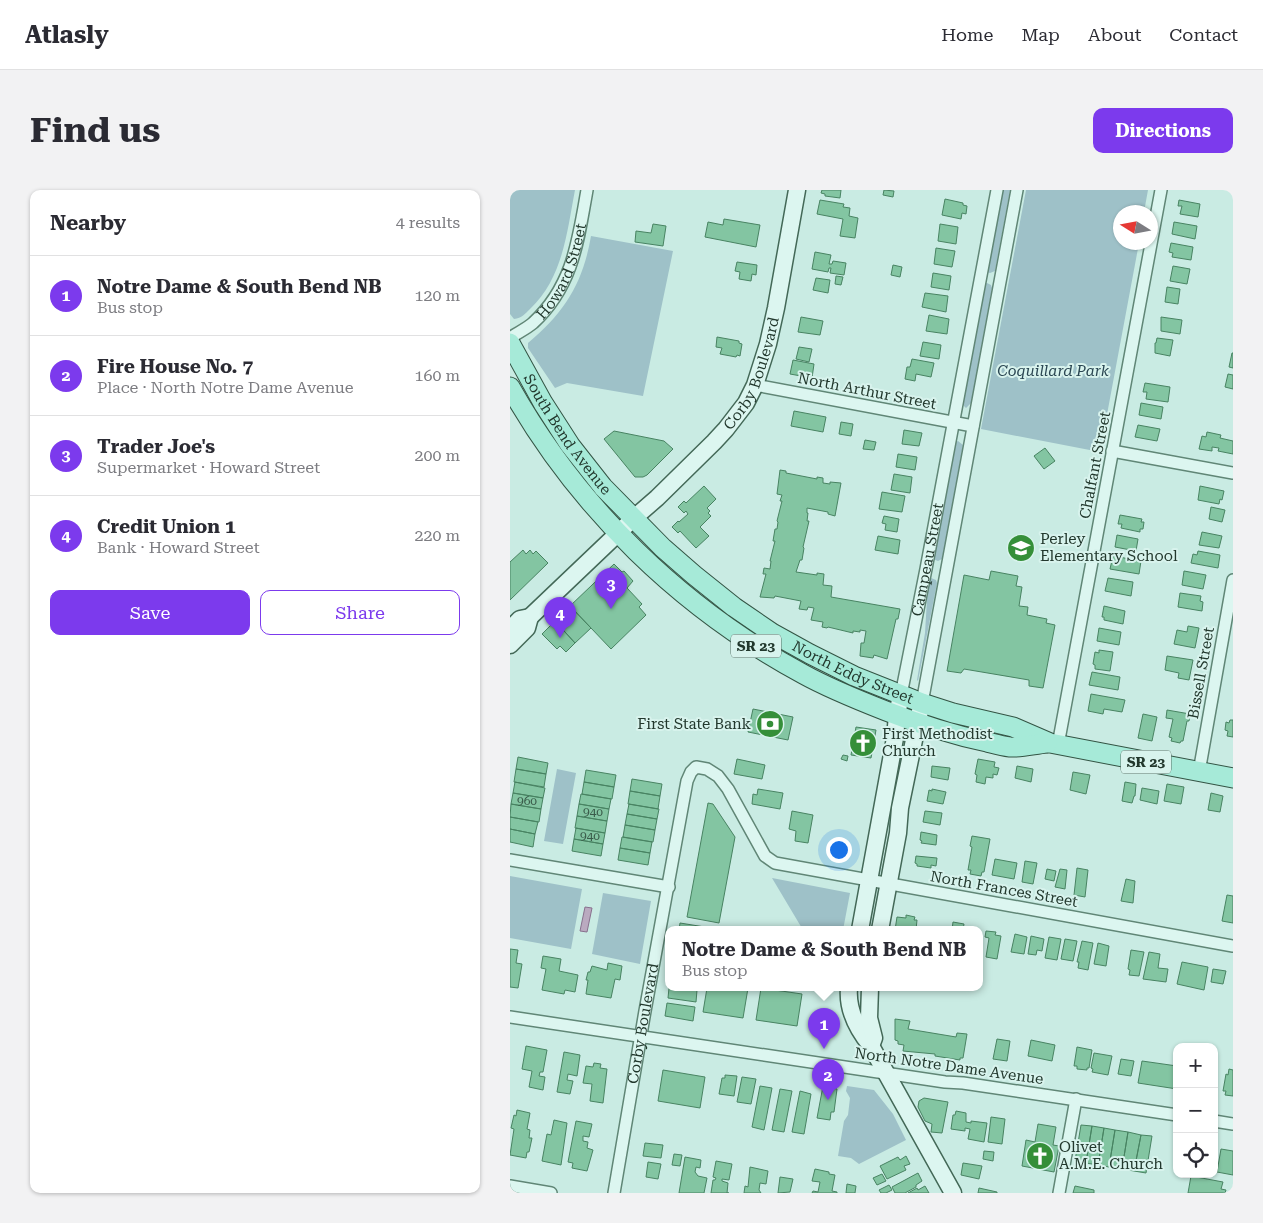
<!DOCTYPE html>
<html lang="en">
<head>
<meta charset="utf-8">
<style>
  :root { --surface:#fff; --page:#f2f2f3; --text:#2b2b33; --muted:#7c7c81; --line:#e1e1e2; --accent:#7c3aed }
  body { margin:0; font-family:"Roboto Serif",serif; background:var(--page); color:var(--text) }
  .controls { position:absolute; right:15px; bottom:15px; display:grid; overflow:hidden; border-radius:10px; box-shadow:0 1px 4px #0004 }
  .controls button { width:45px; height:45px; display:grid; place-items:center; padding:0; border:0; border-bottom:1px solid var(--line); background:var(--surface); color:var(--text); font:25px sans-serif }
  .compass { position:absolute; left:603px; top:15px; width:45px; height:45px; border-radius:50%; background:var(--surface); box-shadow:0 1px 4px #0004; rotate:281deg }
  .you { position:absolute; left:328px; top:659px; width:18px; height:18px; margin:-12px; border:4px solid #fff; border-radius:50%; background:#1a73e8; box-shadow:0 0 0 8px #1a73e833 }
  .badge { display:grid; place-items:center; width:32px; height:32px; border-radius:50%; background:var(--accent); color:#fff; font-size:16px; font-weight:700 }
  .pin { position:absolute; translate:-50% -41px; filter:drop-shadow(0 1px 2px #0008) }
  .pin::after { content:''; position:absolute; top:26px; width:18px; height:15px; background:inherit; clip-path:polygon(0 0,100% 0,50% 100%) }
  .popup { position:absolute; left:155px; top:736px; width:318px; height:65px; box-sizing:border-box; display:grid; place-content:center; border-radius:10px; background:var(--surface); filter:drop-shadow(0 1px 4px #0005); font-size:16px; white-space:nowrap; color:var(--muted) }
  .popup b { font-size:19px; color:var(--text) }
  .popup::after { content:''; position:absolute; left:50%; top:100%; margin-left:-10px; border:10px solid transparent; border-top-color:var(--surface) }
  .list { margin:0; padding:0; list-style:none }
  h2 { display:flex; justify-content:space-between; align-items:center; height:65px; margin:0; padding:0 20px; font-size:21px }
  h2 small { font-size:16px; font-weight:400; color:var(--muted) }
  .list li { display:grid; grid-template-columns:32px 1fr auto; gap:15px; align-items:center; box-sizing:border-box; height:80px; padding:0 20px; border-top:1px solid var(--line) }
  .list b { display:block; font-size:19px; white-space:nowrap }
  .list p { margin:0; font-size:16px; white-space:nowrap; color:var(--muted) }
  .list em { font-size:16px; font-style:normal; color:var(--muted) }
  .actions { display:flex; gap:10px; padding:15px 20px }
  .actions a { flex:1; padding:11px 0; border:1px solid var(--accent); border-radius:10px; text-align:center; font-size:18px; color:var(--accent) }
  .actions .main { background:var(--accent); color:#fff }
  .icon { flex:none; width:28px; height:28px; fill:none; stroke:currentColor; stroke-width:2; stroke-linecap:round; stroke-linejoin:round }
  .map { position:relative; flex:none; width:723px; height:1003px; overflow:hidden; border-radius:10px }
  header { display:flex; align-items:center; gap:30px; box-sizing:border-box; height:70px; padding:0 25px; background:var(--surface); border-bottom:1px solid var(--line) }
  header strong { font-size:24px }
  nav { display:flex; gap:28px; margin-inline-start:auto; font-size:18px }
  .intro { display:flex; align-items:center; justify-content:space-between; box-sizing:border-box; height:120px; padding:0 30px }
  h1 { margin:0; font-size:35px }
  .button { padding:12px 22px; border-radius:10px; background:var(--accent); color:#fff; font-size:18px; font-weight:700 }
  main { display:flex; gap:30px; padding:0 30px }
  aside { flex:1; background:var(--surface); border-radius:10px; box-shadow:0 1px 4px #0004 }
  .map>svg:first-child { display:block }
</style>
</head>
<body>
<header>
<strong>Atlasly</strong>
<nav><a>Home</a><a>Map</a><a>About</a><a>Contact</a></nav>
</header>
<div class="intro"><h1>Find us</h1><a class="button">Directions</a></div>
<main>
<aside>
<h2>Nearby<small>4 results</small></h2>
<ul class="list">
<li><span class="badge">1</span><div><b>Notre Dame &amp; South Bend NB</b><p>Bus stop</p></div><em>120 m</em></li>
<li><span class="badge">2</span><div><b>Fire House No. 7</b><p>Place · North Notre Dame Avenue</p></div><em>160 m</em></li>
<li><span class="badge">3</span><div><b>Trader Joe's</b><p>Supermarket · Howard Street</p></div><em>200 m</em></li>
<li><span class="badge">4</span><div><b>Credit Union 1</b><p>Bank · Howard Street</p></div><em>220 m</em></li>
</ul>
<div class="actions"><a class="main">Save</a><a>Share</a></div>
</aside>
<div class="map">
<svg width="723" height="1003" viewBox="0 0 723 1003">
  <rect width="100%" height="100%" fill="#c9ebe3"/>
  <path fill="#9ec1c8" d="M0,0H65C57,42 53,88 20,119C15,124 12,128 4,129L0,124Z
    M490,0H500L485,81L480,83L477,82Z
    M516,0H638L634,22H610V52L629,53L590,262L471,239Z
    M81,46L163,61L133,206L57,193L45,198L18,158V153C55,122 73,93 81,46Z
    M477,93L481,95L482,98L461,213L456,218L452,214L474,94Z
    M448,251L453,255L432,369L428,371L423,369L445,252Z
    M421,388L426,390L427,393L408,491L407,490L415,443L418,393Z
    M47,579L66,583L53,654L34,651Z
    M0,686L72,699L61,759L0,748Z
    M262,688L340,703L333,740H293Z
    M93,703L141,711L130,774L82,764Z
    M337,896L364,900L383,924L396,950L349,974L341,968L328,966L334,931L338,925L340,908L336,901Z"/>
  <path fill="#baaac0" stroke="#88718e" d="M75,717L82,718L77,742L70,741Z"/>
  <path fill="#83c5a2" stroke="#488362" d="M312,0H331L330,8L315,6V4L311,3Z
    M374,0L384,1L383,7L373,5Z
    M435,9L453,13V15L457,16L456,24L452,23L451,29L432,25Z
    M310,10L334,14L333,17L340,18L339,26L348,28L345,48L330,46L333,29L307,24Z
    M669,10L690,14L688,27L670,24L672,16H668Z
    M214,29L250,35L246,57L195,47L198,32L213,35Z
    M664,32L687,36L685,49L662,44Z
    M143,34L156,36L153,56L125,52L126,41L141,43Z
    M430,34L448,37L446,54L428,51Z
    M661,53L683,57L681,70L662,67L663,63L659,62Z
    M426,58L445,61L442,77L424,74Z
    M305,62L321,65L319,74H322L323,71L336,73L334,85L320,83L321,78H319L318,82L302,79Z
    M227,72L247,75L246,85L242,84L241,91L229,89L230,82L225,81Z
    M383,75L392,77L390,87L381,85Z
    M663,76L680,79L677,94L660,91Z
    M423,83L441,86L439,100L421,97Z
    M326,86L333,87L331,95L325,94Z
    M306,88L320,90L318,103L303,100Z
    M657,97L670,99L668,114L655,112Z
    M415,103L438,106L436,122L412,117Z
    M419,125L439,129L437,144L416,141Z
    M291,127L313,131L310,145L288,142Z
    M651,127L672,130L670,144L651,141Z
    M207,147L229,151V153L232,154L230,166L227,165L226,167L210,164L212,158L206,157Z
    M647,148L663,150L660,166L645,163V153H646Z
    M413,152L431,155L429,169L410,166Z
    M289,157L302,159L299,172L286,169Z
    M722,163H723V178L719,177Z
    M402,169L424,173L421,187L406,184L405,191L395,189L397,177H400Z
    M283,170L304,174L302,188L280,184Z
    M718,184L723,185V199L715,197Z
    M635,193L660,197L658,212L636,209L637,202H633Z
    M631,213L653,217L651,229L629,225Z
    M284,221L316,227L313,242L281,236Z
    M331,232L343,234L341,246L329,244Z
    M628,235L650,239L647,251L625,247Z
    M394,240L412,243L409,256L392,254Z
    M104,241L154,251L163,259L137,285L133,287H125L94,249Z
    M697,242L711,245L710,248L723,251V264L708,261L709,258L702,257V261L689,259L692,246L696,247Z
    M355,250L366,252L364,260L353,259Z
    M535,258L545,271L534,279L524,266Z
    M388,264L407,267L405,280L386,277Z
    M270,280L276,281V283L307,289V287L313,288V293L320,294V292L331,293L325,326L318,324V322L297,318V323H298L297,331H299L293,357L294,358L292,370H290L286,382L307,385V383L314,384L313,395L322,396L321,407L390,419L388,429H386L377,469L364,465L363,468L350,466L351,453H354L356,441L350,440V442L343,441V443L318,437L317,438L312,437L313,432L301,430L304,418L298,417L297,420L289,419L291,411L265,406L264,408L250,407L256,384H253L254,378L260,379L261,371H260L265,351H263L265,339H267L268,332L267,331L272,311H270L272,305L267,304Z
    M384,284L402,287L400,303L381,300Z
    M194,296L206,309L197,318L200,321L198,323L201,326L190,337L199,346L186,358L170,341L168,343L162,337L168,331L169,332L178,324L176,321L174,323L168,317L174,311L176,313Z
    M690,296L714,301L712,310L710,309L709,314L688,310Z
    M372,302L395,306L392,322L369,319Z
    M701,317L715,320L712,332L699,329Z
    M610,325L632,329L631,332H634L633,339H630V342L611,338L612,334H608Z
    M374,326L389,329L387,342L375,340L376,334L372,333Z
    M692,342L712,346L709,358L689,355Z
    M607,345L628,349L626,361L605,357Z
    M368,346L390,350L388,364L365,360Z
    M13,360L16,364L20,360L23,364L26,361L38,373L0,410V372Z
    M688,361L710,365L708,378L681,373L683,364L687,365Z
    M603,366L631,371L629,384L600,379Z
    M104,374L112,382L114,381L123,391L117,398L132,414L129,417L136,425L101,459L60,416Z
    M481,381L508,386L506,396L512,397L509,416L518,417L517,425L537,429L536,433L545,435L533,498L519,496V490L454,479L451,483L437,481L454,385L479,390Z
    M674,381L696,385L693,399L672,395Z
    M598,388L623,392L621,406L595,401Z
    M670,403L691,406L690,411L693,412L692,421L668,417Z
    M60,416L81,438L65,453L45,431Z
    M594,416L615,421L613,434L594,430V427H592Z
    M45,431L65,453L56,462L50,456L47,459L32,444Z
    M678,436L689,438L685,458L664,454L667,440L677,442Z
    M589,438L611,442L609,455L587,451Z
    M589,460L603,462L600,481L585,479V475L583,474L585,462L589,463Z
    M657,466L683,470L679,490L668,488L669,483L655,480Z
    M582,482L610,487L608,500L579,495Z
    M581,504L615,510L612,522L594,519L593,524L578,521Z
    M243,519L283,527L278,550L238,542Z
    M657,520L680,524L679,531H677L673,551H671L670,553L661,551L662,548L659,547L663,529L656,528Z
    M633,524L647,527L642,551L628,548Z
    M720,530H723V547L717,546L718,541L715,540L716,532L719,533Z
    M346,537L366,540L361,568L341,565Z
    M333,565L338,566L337,571L331,569Z
    M8,567L38,573L36,584L6,579Z
    M227,569L255,575L252,589L224,584Z
    M468,569L485,572L484,577L489,578L487,585L483,584V588L476,587L475,594L466,592L467,585L465,584Z
    M422,576L440,578L438,590L421,587Z
    M507,576L523,579L521,592L505,588Z
    M6,579L36,584L34,597L4,592Z
    M76,580L106,585L104,597L74,592Z
    M563,582L580,585L576,604L560,600Z
    M122,589L152,594L150,606L120,601Z
    M5,592L35,598L33,608L3,603Z
    M74,592L104,597L102,609L72,604Z
    M615,592L626,594L625,606H624L622,613L612,611Z
    M657,594L674,597L671,614L654,611Z
    M632,598L649,601L647,614L630,610Z
    M248,599L273,603L270,619L242,614L243,604L247,605Z
    M422,599L436,602L433,614L417,611L419,600L422,601Z
    M120,601L150,606L148,619L118,614Z
    M3,603L33,608L31,619L1,614Z
    M701,603L713,606L710,622L698,620Z
    M71,604L101,609L99,619L69,614Z
    M198,613L203,614L225,647L209,733L177,727Z
    M1,614L31,619L29,632L0,627Z
    M69,614L99,619L97,631L67,626Z
    M119,614L149,619L147,629L117,624Z
    M282,621L303,625L298,653L285,651L286,641L279,639Z
    M415,621L432,623L430,635L413,632Z
    M117,624L147,629L145,640L115,635Z
    M67,626L97,631L95,643L65,638Z
    M0,627L28,632L25,644L0,639Z
    M115,635L145,640L143,652L113,647Z
    M66,638L95,643L93,654L64,649Z
    M0,639L25,644L23,657L0,652Z
    M411,642L427,645L426,655L411,653L412,651L410,650Z
    M462,646L480,649L474,682H472L471,686L460,684L461,680H458L462,657L460,656Z
    M112,647L142,652L140,663L110,658Z
    M64,649L93,654L91,666L62,661Z
    M110,658L140,663L138,675L108,670Z
    M406,666L427,668L426,676L421,675V678L407,676V674L405,673Z
    M485,669L507,673L504,689L482,685Z
    M515,671L527,673L523,694L512,692Z
    M567,678L578,680L575,707L564,705Z
    M537,679L546,681L544,691L535,689Z
    M550,679L557,680L555,699L545,697Z
    M616,689L625,691L623,713L611,711Z
    M717,705L723,706V733L712,731Z
    M396,725L405,727L404,730H407L406,740H385L387,727L396,728Z
    M443,732L454,734L453,740H456H442Z
    M170,733L201,738L200,740H169Z
    M476,741L486,742L485,745L491,746L487,769L476,767L479,748L475,747Z
    M505,744L517,747L514,764L501,762Z
    M521,746L534,749L532,761L527,760L526,765L518,764Z
    M539,747L551,749L547,770L535,768Z
    M555,749L567,751L563,771L551,769Z
    M572,751L583,753L578,780L568,778L569,772H567Z
    M588,753L599,756L596,776L584,774Z
    M0,759L8,760L6,773L12,774L8,798L0,797Z
    M621,760L634,762L629,786L619,785L620,780L618,779Z
    M639,762L650,764L648,778L658,779L656,792L633,789Z
    M33,766L51,769L49,781L68,785L65,802L55,800L54,804L32,800L36,779L31,778Z
    M672,772L698,777L694,800L667,794Z
    M98,773L112,776L110,790L105,789L101,808L76,804L78,790H76L78,782H80L82,776L97,780Z
    M703,779L716,781L713,794L701,792Z
    M159,798L187,800L186,812L158,808Z
    M197,798H238L233,828L193,822Z
    M251,798L292,804L287,836L246,830Z
    M157,813L185,817L183,831L155,826Z
    M385,829L400,831L398,839L446,847L447,843L457,844L453,868H450V870L425,866V864L393,861L394,855L388,854V851L385,850Z
    M487,849L500,851L497,871L483,869Z
    M521,850L545,855L542,871L518,866Z
    M16,856L37,860L33,882H30L29,886L35,887L33,900L19,897L22,881L12,879Z
    M567,857L582,860L579,878H577V880L567,879V876H564Z
    M54,862L70,865L67,886L58,884L57,890L63,891L60,904L47,902Z
    M584,863L602,866L598,885L582,882L583,879L581,878Z
    M611,869L624,871L621,886L608,884Z
    M632,871L667,876V899L628,893Z
    M84,873L91,874L90,878L97,879L93,913L80,911L82,894L73,893L76,876L83,877Z
    M719,879L723,880V906L715,905L716,901H713L716,884L718,885Z
    M153,880L195,887L190,918L148,911Z
    M215,885L227,886L224,906L209,904L212,888H215Z
    M232,887L246,889L241,914L227,912Z
    M250,896L262,898L254,940L242,937Z
    M313,896L327,899L324,922H321L320,930L307,928Z
    M270,899L282,901L274,942L262,940Z
    M290,901L301,904L294,944L282,942Z
    M414,908L438,912L432,943L421,942L422,934L415,931L408,917L409,911Z
    M7,920L20,923L17,939L20,940L19,948H22L19,962H17L16,968L0,965L4,939L1,938L4,925L6,926Z
    M446,921L456,923V932L461,933V931L477,933L474,952L458,949L460,939L455,938V941L441,939L443,925H445Z
    M481,927L495,929L492,954L478,952Z
    M44,930L57,933L51,975L32,971L37,944L41,945Z
    M66,931L82,934L79,947L73,946V951L78,952L77,958L83,960L77,981L62,978L63,973L58,972Z
    M528,934L546,937L543,955L549,956L544,982L512,976L516,950L525,952Z
    M571,935L582,936L576,973L565,971Z
    M582,936L594,938L588,975L576,973Z
    M594,938L605,940L599,977L588,975Z
    M605,940L618,942L612,979L599,977Z
    M618,942L631,945L624,981L612,979Z
    M631,945L642,946L636,983L624,981Z
    M135,953L153,955L151,968L133,966Z
    M711,959L723,961V985L707,982Z
    M474,961L484,962L483,971L473,969Z
    M164,964L172,965L170,976L162,975Z
    M396,966L400,974L394,976L396,980L377,989L370,976L388,967L390,970Z
    M175,967L191,970L190,978L186,977L185,982L188,986L197,988L194,1003H169Z
    M206,971L222,974L219,990L212,989V991L218,993L217,1003H219H201L203,990H205L206,988L203,987Z
    M138,972L151,974L148,989L136,987Z
    M453,973L472,976L469,989L451,985Z
    M240,977L258,981L256,994L250,993L249,1000L251,1003H234L235,996L238,997Z
    M305,979L319,982V984L325,985L322,1001L327,1002V1003H302L303,1001L308,1002L310,992L302,991Z
    M408,983L412,991L406,995V997L395,1003H385L382,997Z
    M372,984L376,991L367,995L363,988Z
    M681,986L713,992L711,999L716,1000L715,1003H678Z
    M270,987L283,989L280,1002L268,1003Z
    M337,994L346,996L345,1003H336Z
    M379,995L382,1000L376,1003H371L369,1000Z
    M415,996L419,1003H398L407,998L408,1000Z
    M565,996L584,1000V1003H563Z
    M469,998L487,1002V1003H468Z"/>
  <g fill="none" stroke-linecap="round" stroke-linejoin="round">
    <g stroke="#608676" stroke-width="14">
      <g id="street">
        <path id="s1" d="M0,148C7,143 16,139 23,133C63,96 68,51 77,0"/>
        <path d="M245,195L463,236"/>
        <path d="M602,261L723,283"/>
        <path id="s2" d="M391,505L416,379L487,0"/>
        <path d="M412,513L507,0"/>
        <path d="M548,555L651,0"/>
        <path d="M689,582L723,390"/>
        <path d="M0,670L159,697"/>
        <path d="M0,827L435,892L453,893L667,925"/>
        <path d="M704,931L723,934"/>
        <path d="M0,996L41,1003"/>
        <path id="s3" d="M104,1003L135,821L177,591L181,582L186,577L197,579L208,586L218,599L255,666L265,673L723,756"/>
        <path d="M549,1003L566,909"/>
      </g>
    </g>
    <g stroke="#436857" stroke-width="19">
      <g id="secondary">
        <path id="s4" d="M20,427L124,328L147,308L204,252L216,239L236,213L245,195L258,154L266,118L287,0"/>
        <path d="M0,439L10,429L20,427L17,438L0,455"/>
        <path d="M350,740L385,548L387,525L391,505"/>
        <path d="M370,740L388,643L390,618L410,521"/>
        <path d="M339,798C337,820 347,839 361,856L443,1003"/>
        <path d="M360,798L359,828L364,848L361,856"/>
      </g>
    </g>
    <g stroke="#335444" stroke-width="21">
      <g id="primary">
        <path id="s5" d="M0,153L33,213L60,255L93,297L153,358L184,385L224,417L262,443L300,464L344,486L412,513L443,523L503,537L540,553L723,588"/>
        <path d="M0,197C68,318 171,418 293,484C320,499 348,510 376,521C409,534 443,545 477,552C485,554 492,556 500,557C512,558 525,554 537,553"/>
      </g>
    </g>
    <use href="#street" stroke="#dcf6f0" stroke-width="11"/>
    <use href="#secondary" stroke="#dcf6f0" stroke-width="16"/>
    <use href="#primary" stroke="#a6ead8" stroke-width="19"/>
  </g>
  <defs>
    <g id="school-disc" transform="scale(1.4375)"><circle r="9.5" fill="#358f39" stroke="#d8f3ed"/><path d="M0-5L7-2L0 1L-7-2ZM-4 1L0 2.5L4 1V4Q0 6-4 4Z" fill="#fff"/></g>
    <g id="bank-disc" transform="scale(1.4375)"><circle r="9.5" fill="#358f39" stroke="#d8f3ed"/><path d="M-6-4H6V4H-6ZM0-2.3a2.3 2.3 0 1 0 0 4.6a2.3 2.3 0 1 0 0-4.6Z" fill="#fff"/></g>
    <g id="church-disc" transform="scale(1.4375)"><circle r="9.5" fill="#358f39" stroke="#d8f3ed"/><path d="M-1.2-6h2.4v3.5h3.3v2.4h-3.3V6h-2.4V-.1h-3.3v-2.4h3.3Z" fill="#fff"/></g>
  </defs>
  <g fill-rule="evenodd">
    <use href="#school-disc" x="511" y="358"/>
    <use href="#bank-disc" x="260" y="534"/>
    <use href="#church-disc" x="353" y="553"/>
    <use href="#church-disc" x="530" y="966"/>
  </g>
  <g text-anchor="middle" stroke-width="4" stroke-linejoin="round" paint-order="stroke">
    <g font-size="12" fill="#3a5b4a">
      <text x="17" y="615">960</text>
      <text x="83" y="626">940</text>
      <text x="80" y="650">940</text>
    </g>
    <g fill="#d8f3ed" stroke="#597067" stroke-width="1">
      <rect x="221" y="444.5" width="50" height="23" rx="4"/>
      <rect x="611" y="560.5" width="50" height="23" rx="4"/>
    </g>
    <g font-size="14" font-weight="bold" fill="#22382d">
      <text x="246" y="461">SR 23</text>
      <text x="636" y="577">SR 23</text>
    </g>
    <g font-size="15" fill="#22382d" stroke="#d8f3ed">
      <text dy="5" stroke="none"><textPath href="#s1" startOffset="88">Howard Street</textPath></text>
      <text dy="5" stroke="none"><textPath href="#s4" startOffset="334">Corby Boulevard</textPath></text>
      <text transform="translate(357 201) rotate(11)" y="5">North Arthur Street</text>
      <text dy="5" stroke="none"><textPath href="#s5" startOffset="108">South Bend Avenue</textPath></text>
      <text transform="translate(585 275) rotate(-79)" y="5">Chalfant Street</text>
      <text dy="5" stroke="none"><textPath href="#s2" startOffset="138">Campeau Street</textPath></text>
      <text dy="5" stroke="none"><textPath href="#s5" startOffset="486">North Eddy Street</textPath></text>
      <text transform="translate(691 483) rotate(-80)" y="5">Bissell Street</text>
      <text transform="translate(494 699) rotate(10)" y="5">North Frances Street</text>
      <text dy="5" stroke="none"><textPath href="#s3" startOffset="172">Corby Boulevard</textPath></text>
      <text transform="translate(439 876) rotate(8)" y="5">North Notre Dame Avenue</text>
    </g>
    <g font-size="15" font-style="italic" fill="#2a4652" stroke="#d8f3ed">
      <text x="543" y="186">Coquillard Park</text>
    </g>
    <g font-size="15" fill="#22382d" stroke="#d8f3ed" text-anchor="start">
      <text x="530" y="354">Perley<tspan x="530" dy="17">Elementary School</tspan></text>
      <text x="241" y="539" text-anchor="end">First State Bank</text>
      <text x="372" y="549">First Methodist<tspan x="372" dy="17">Church</tspan></text>
      <text x="549" y="962">Olivet<tspan x="549" dy="17">A.M.E. Church</tspan></text>
    </g>
  </g>
</svg>
<div class="controls">
<button>+</button>
<button>−</button>
<button><svg class="icon" aria-label="locate" viewBox="0 0 24 24"><circle cx="12" cy="12" r="6"/><path d="M12 2v4M12 18v4M2 12h4M18 12h4"/></svg></button>
</div>
<svg class="compass" viewBox="-18 -18 36 36"><path d="M0-13l5 13h-10z" fill="#e53935"/><path d="M0 13l5-13h-10z" fill="#7c7c81"/></svg>
<div class="you"></div>
<div class="pin badge" style="left:314px;top:859px">1</div>
<div class="popup"><b>Notre Dame &amp; South Bend NB</b>Bus stop</div>
<div class="pin badge" style="left:318px;top:910px">2</div>
<div class="pin badge" style="left:101px;top:419px">3</div>
<div class="pin badge" style="left:50px;top:448px">4</div>
</div>
</main>
</body>
</html>
